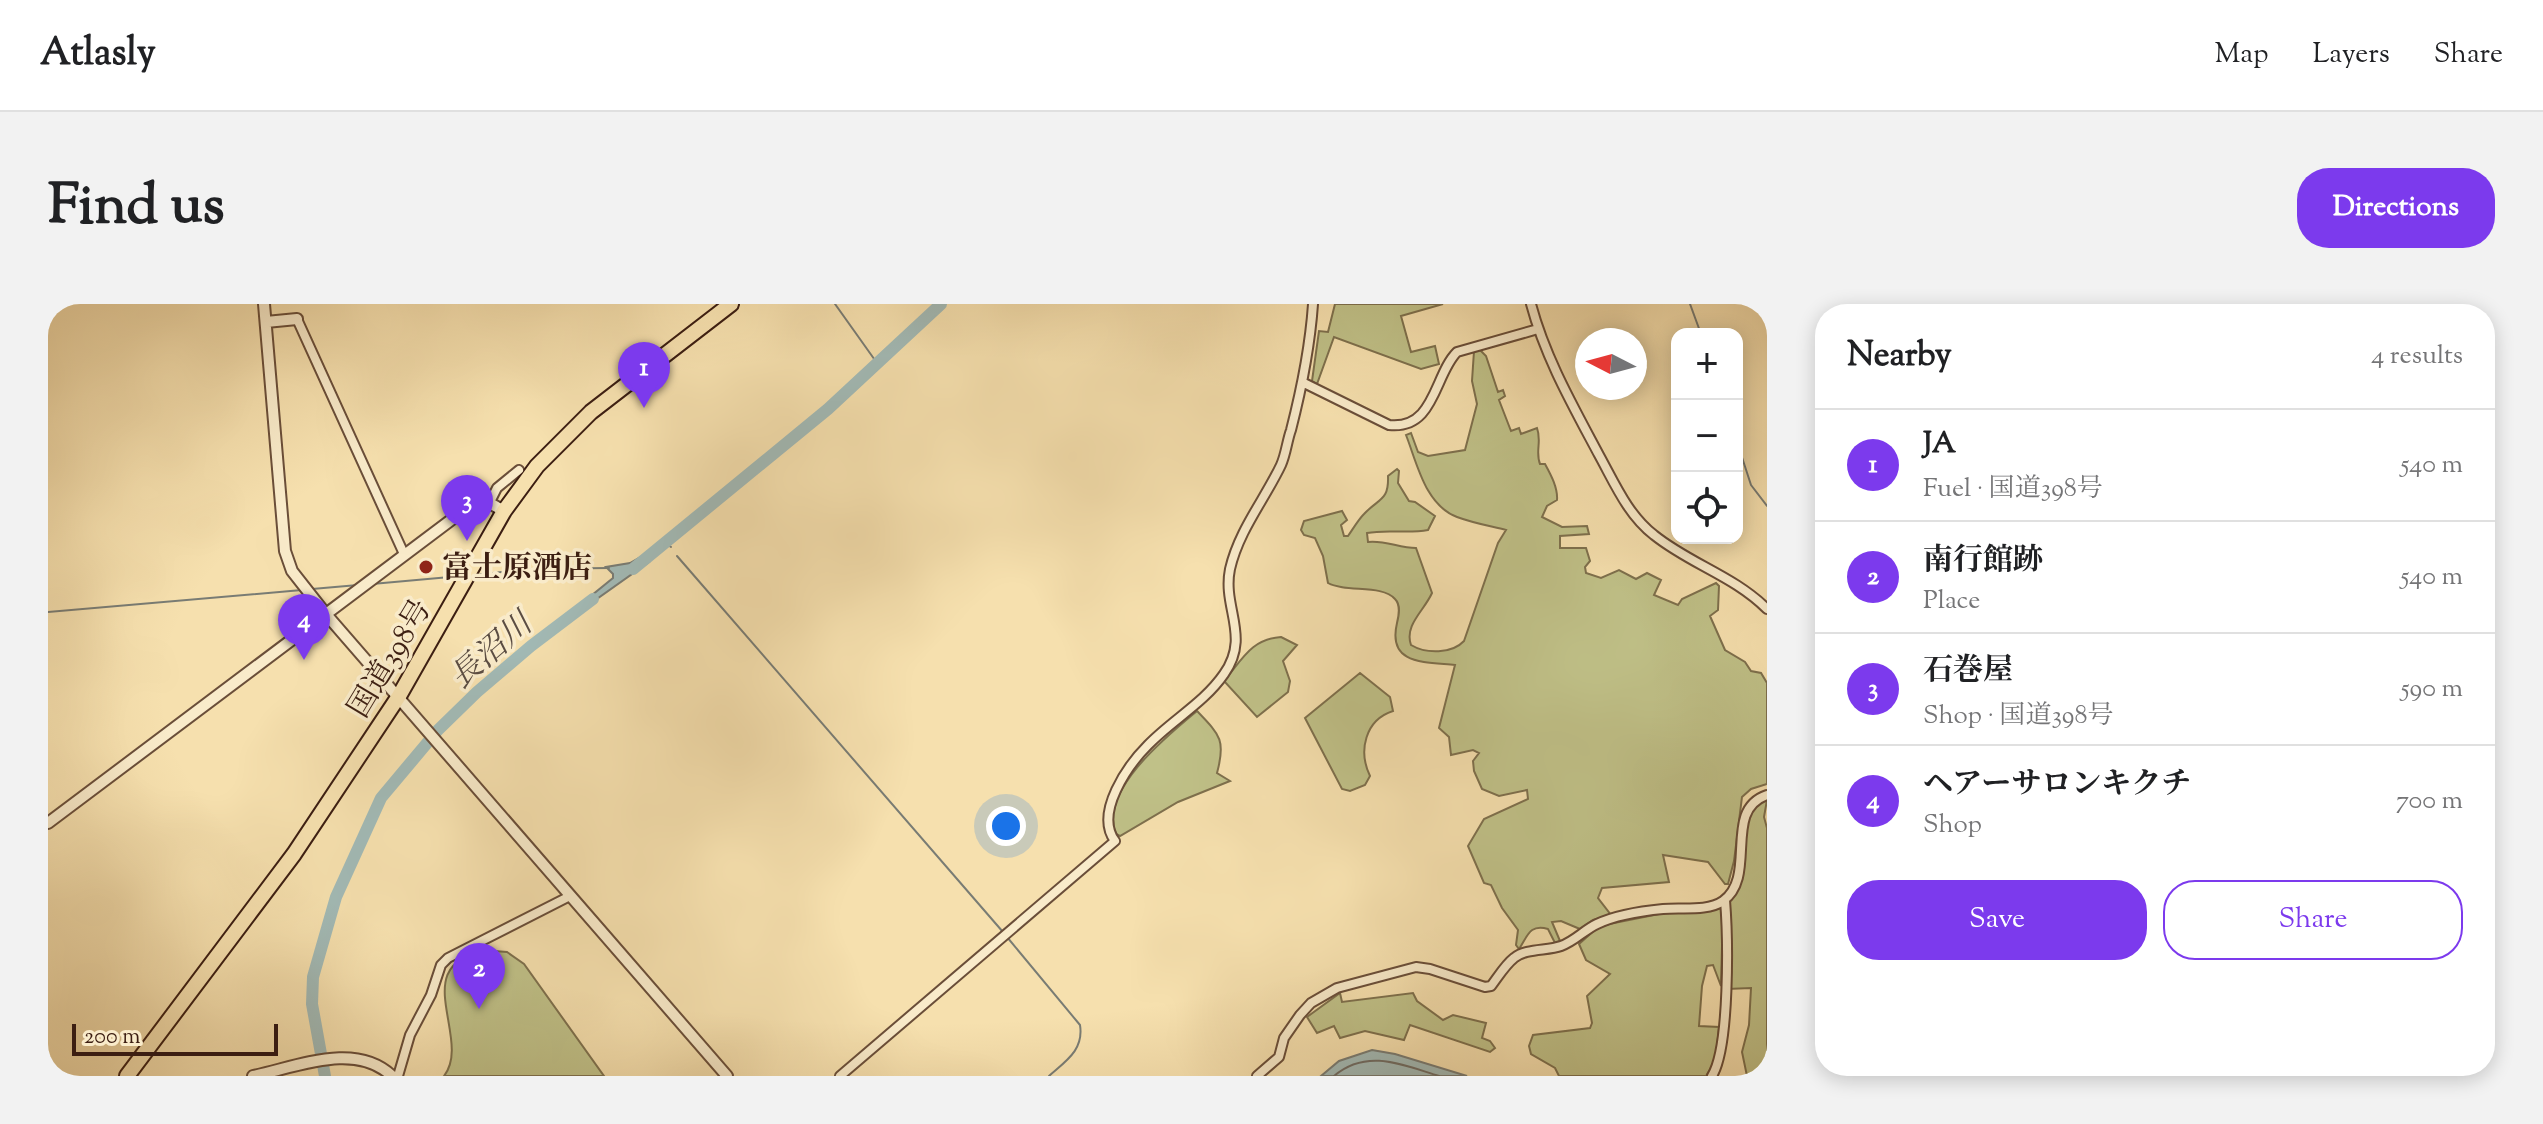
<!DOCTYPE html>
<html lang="en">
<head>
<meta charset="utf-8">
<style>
  :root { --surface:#fff; --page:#f2f2f2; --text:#202124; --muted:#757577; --line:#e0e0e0; --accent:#7c3aed }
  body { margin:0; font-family:"Sorts Mill Goudy","Noto Serif JP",serif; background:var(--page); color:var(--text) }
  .controls { position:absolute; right:24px; top:24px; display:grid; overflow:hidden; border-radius:16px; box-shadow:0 4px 20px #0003 }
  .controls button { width:72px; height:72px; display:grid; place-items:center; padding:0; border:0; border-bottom:2px solid var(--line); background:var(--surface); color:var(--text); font:40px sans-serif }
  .compass { position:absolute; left:1527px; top:24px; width:72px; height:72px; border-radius:50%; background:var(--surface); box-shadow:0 4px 20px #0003; rotate:276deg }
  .scale { position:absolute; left:24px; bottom:20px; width:206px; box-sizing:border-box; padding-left:8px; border:4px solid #3c1e12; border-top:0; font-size:22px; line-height:28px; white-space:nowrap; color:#3c1e12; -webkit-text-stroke:6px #f9ebca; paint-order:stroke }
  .you { position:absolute; left:958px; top:522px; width:28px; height:28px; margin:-20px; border:6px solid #fff; border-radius:50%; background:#1a73e8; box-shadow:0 0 0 12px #1a73e833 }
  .badge { display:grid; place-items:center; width:52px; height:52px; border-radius:50%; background:var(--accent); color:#fff; font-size:26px; font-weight:700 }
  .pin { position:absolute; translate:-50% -66px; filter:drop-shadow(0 2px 4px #0008) }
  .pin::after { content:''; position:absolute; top:42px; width:28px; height:24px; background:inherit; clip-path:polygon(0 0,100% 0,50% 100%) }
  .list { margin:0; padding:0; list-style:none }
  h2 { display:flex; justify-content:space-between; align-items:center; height:104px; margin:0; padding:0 32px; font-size:34px }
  h2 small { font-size:26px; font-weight:400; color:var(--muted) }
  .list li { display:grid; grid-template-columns:52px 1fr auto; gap:24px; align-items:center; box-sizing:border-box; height:112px; padding:0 32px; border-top:2px solid var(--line) }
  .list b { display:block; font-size:30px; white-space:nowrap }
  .list p { margin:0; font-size:26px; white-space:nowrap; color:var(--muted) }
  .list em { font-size:26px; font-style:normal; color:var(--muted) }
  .actions { display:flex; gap:16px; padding:24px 32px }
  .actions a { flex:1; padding:18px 0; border:2px solid var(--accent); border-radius:32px; text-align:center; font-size:28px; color:var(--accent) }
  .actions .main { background:var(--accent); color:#fff }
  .icon { flex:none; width:44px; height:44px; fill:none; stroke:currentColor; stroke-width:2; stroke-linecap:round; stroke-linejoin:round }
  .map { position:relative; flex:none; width:1719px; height:772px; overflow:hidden; border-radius:32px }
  header { display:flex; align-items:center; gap:48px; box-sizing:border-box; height:112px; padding:0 40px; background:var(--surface); border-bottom:2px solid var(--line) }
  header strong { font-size:38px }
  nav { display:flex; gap:44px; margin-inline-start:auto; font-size:28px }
  .intro { display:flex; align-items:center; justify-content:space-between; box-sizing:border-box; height:192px; padding:0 48px }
  h1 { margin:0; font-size:56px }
  .button { padding:20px 36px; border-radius:32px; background:var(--accent); color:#fff; font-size:28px; font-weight:700 }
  main { display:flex; gap:48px; padding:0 48px }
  aside { flex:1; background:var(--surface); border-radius:32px; box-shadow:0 4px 20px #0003 }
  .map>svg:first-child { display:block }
</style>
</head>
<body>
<header>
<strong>Atlasly</strong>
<nav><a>Map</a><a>Layers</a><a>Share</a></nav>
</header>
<div class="intro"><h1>Find us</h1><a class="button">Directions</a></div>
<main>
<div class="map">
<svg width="1719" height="772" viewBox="0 0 1719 772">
  <rect width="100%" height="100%" fill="#f6e0ae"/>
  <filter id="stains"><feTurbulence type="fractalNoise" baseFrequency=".0025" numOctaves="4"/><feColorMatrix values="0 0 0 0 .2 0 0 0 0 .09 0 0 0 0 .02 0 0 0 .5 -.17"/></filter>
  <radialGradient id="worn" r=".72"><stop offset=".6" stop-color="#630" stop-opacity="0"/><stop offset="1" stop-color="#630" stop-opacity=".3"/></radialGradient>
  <path fill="#c0c188" stroke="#7e704d" stroke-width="2" d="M1287,0H1395L1353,12L1363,48L1387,42L1391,60L1373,65L1286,33L1269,80L1264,77L1271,27L1280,28Z
    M1432,46L1438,52L1450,88L1455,86L1457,92L1451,96L1463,127L1471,124L1473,130L1489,124C1494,137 1487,148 1492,160H1497C1503,171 1510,184 1509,196L1499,202L1494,213L1514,223L1539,222L1541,230L1512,232V244H1538L1542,257L1537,263L1538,269L1553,274L1571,266L1588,275L1599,269L1613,276L1606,291L1630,301L1634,295L1668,279L1671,282L1670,306L1662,312L1677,346L1697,358L1703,367L1713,369L1719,379V480L1703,485L1694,493L1686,557L1680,580H1677L1660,558L1615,551L1621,578L1554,584L1550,594L1563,611L1545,616L1532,625L1513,617L1504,618L1512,637L1507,639L1500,625C1481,619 1479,634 1471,645L1468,641L1470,626L1454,604L1443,581L1436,579L1420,542L1436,515L1480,495L1479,486L1451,492L1434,485L1426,467L1425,457L1431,449L1425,446L1403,451L1401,433L1391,424L1407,361C1377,358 1339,361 1349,319C1351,311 1353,301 1347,295C1334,280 1298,289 1280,279L1275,252L1267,234L1256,231L1253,226L1256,217L1294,207L1299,216L1293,221L1296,232H1300C1305,225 1310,216 1316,210C1331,194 1341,197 1340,172L1349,165L1351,167L1350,179L1361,197L1367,198L1387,212L1380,226C1360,230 1339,225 1319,229L1320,238C1337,236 1351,244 1368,244L1384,289C1376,307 1356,321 1363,341C1378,350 1404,350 1416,337L1450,239L1458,226C1442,222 1425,219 1409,213C1377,201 1369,159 1358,131L1363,129L1370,148L1380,152L1417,146L1429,100L1424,77L1426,47Z
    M1233,333L1249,341L1235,357L1242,377L1240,388L1209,413L1176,377C1194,356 1203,335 1233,333Z
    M1312,369L1342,393L1345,407C1317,416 1310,447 1322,472L1317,481L1302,487L1294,485L1257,414Z
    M1149,407C1172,431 1178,436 1169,469L1182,477L1130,498L1072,532L1068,530C1050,487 1120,431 1149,407Z
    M1719,496L1716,513L1719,524V772H1699L1694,748L1701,721L1703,684L1679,685L1680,598L1688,584L1699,515L1706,501Z
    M1675,603L1673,682L1665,661L1659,662L1654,682L1651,722L1671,723C1669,742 1669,757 1658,772H1511L1507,764L1483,750L1481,742L1485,731L1542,724L1544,719L1539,692L1562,670L1538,656L1531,640L1549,624L1561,620L1616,609L1659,607Z
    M446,647L459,648L476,660L556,772H396C426,734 353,654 446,647Z
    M1292,689L1294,698L1365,689L1369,697L1395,716L1405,711L1438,719L1434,734L1442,737L1447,744L1442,748L1362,721L1356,736L1317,727L1292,734L1286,722L1269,729L1259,713Z"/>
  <path fill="#a2bab6" stroke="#797c74" stroke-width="2" d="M596,251L601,258L536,304L533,300L565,274V270L558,263L582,259Z
    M1324,746L1347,750L1419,772H1273L1291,757Z"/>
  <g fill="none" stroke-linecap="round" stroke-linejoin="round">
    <path stroke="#6f6c64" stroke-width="2" d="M1286,772C1319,744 1355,761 1391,772"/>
    <path stroke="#797c74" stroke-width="2" d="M787,0L829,59
      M1642,0L1653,30
      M1689,138L1703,181L1719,202
      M617,239L623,243
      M629,252L955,628
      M428,271L480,265L561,264
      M324,280L413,272
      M264,285L310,281
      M0,308L254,286
      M959,633L1032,721C1036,746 1018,757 1001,772"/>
    <path stroke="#a2bab6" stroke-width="12" d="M585,265L780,105L893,0
      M277,772L264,700L265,673L288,593L333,494L390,426L429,388L483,342L545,295"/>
    <g stroke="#6a4e39" stroke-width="12">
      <path id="minor" d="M1483,0C1497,53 1525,102 1551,151C1567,180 1580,211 1606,231C1642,260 1686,272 1719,305
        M249,15L356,250
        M1256,79L1341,121C1387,126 1386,71 1409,48L1490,25
        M442,198L449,184L471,166
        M350,772L362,731L383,691L393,661L400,654L522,592
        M792,772L1067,537C1046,509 1080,461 1100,441C1124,416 1156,399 1176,370C1203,332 1174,304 1182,265C1191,226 1217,195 1233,161C1238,150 1239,137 1243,126C1254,83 1262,44 1265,0
        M1209,772L1231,753L1236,734L1252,711L1263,699L1289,684L1368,663L1382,665L1437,683L1443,682C1450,673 1457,661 1466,654C1478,644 1499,647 1513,642C1527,637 1536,626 1549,620C1568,611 1594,607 1615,605C1633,603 1659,608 1675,597C1710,572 1674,506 1719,491
        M1664,772C1682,743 1680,633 1677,596"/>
    </g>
    <g stroke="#6a4e39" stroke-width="14">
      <path id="tertiary" d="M216,0L237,247L244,267L277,309L679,772
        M218,18L249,15
        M0,519L419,204L436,196L456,207
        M205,772C249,763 307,737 344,772"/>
    </g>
    <g stroke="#3c1e12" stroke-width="18">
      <path id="trunk" d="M79,772L246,550L351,392L456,207L489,162L543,108L683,0"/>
    </g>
    <use href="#minor" stroke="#f9ebca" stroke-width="8"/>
    <use href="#tertiary" stroke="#f9ebca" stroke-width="10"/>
    <use href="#trunk" stroke="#f6e0ae" stroke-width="14"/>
  </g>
  <circle fill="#8f2418" stroke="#f9ebca" stroke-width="3" cx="378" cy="263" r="8"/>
  <g text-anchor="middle" stroke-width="7" stroke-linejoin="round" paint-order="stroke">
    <g font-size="30" font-weight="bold" fill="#3c1e12" stroke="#f9ebca" text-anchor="start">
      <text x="394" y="273">富士原酒店</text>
    </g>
    <g font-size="30" fill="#3c1e12" stroke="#f9ebca">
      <text transform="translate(341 354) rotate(-59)" y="10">国道398号</text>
    </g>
    <g font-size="32" font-style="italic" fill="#5b4d43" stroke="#f9ebca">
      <text transform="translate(442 346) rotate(-41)" y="11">長沼川</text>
    </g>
  </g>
  <rect width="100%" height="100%" filter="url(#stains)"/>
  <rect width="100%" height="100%" fill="url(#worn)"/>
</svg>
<div class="controls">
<button>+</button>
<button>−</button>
<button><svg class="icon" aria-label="locate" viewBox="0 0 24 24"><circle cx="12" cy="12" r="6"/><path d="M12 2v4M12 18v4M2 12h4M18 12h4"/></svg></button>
</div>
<svg class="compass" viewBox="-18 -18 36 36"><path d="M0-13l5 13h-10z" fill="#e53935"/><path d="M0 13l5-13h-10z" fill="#757577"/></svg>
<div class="scale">200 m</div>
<div class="you"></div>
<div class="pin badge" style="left:596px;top:104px">1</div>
<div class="pin badge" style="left:431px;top:705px">2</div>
<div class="pin badge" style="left:419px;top:237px">3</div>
<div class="pin badge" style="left:256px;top:356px">4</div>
</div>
<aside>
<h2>Nearby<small>4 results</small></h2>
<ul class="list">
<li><span class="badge">1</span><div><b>JA</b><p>Fuel · 国道398号</p></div><em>540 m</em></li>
<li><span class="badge">2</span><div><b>南行館跡</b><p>Place</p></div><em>540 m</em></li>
<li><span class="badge">3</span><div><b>石巻屋</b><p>Shop · 国道398号</p></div><em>590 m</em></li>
<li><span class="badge">4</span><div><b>ヘアーサロンキクチ</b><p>Shop</p></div><em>700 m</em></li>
</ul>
<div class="actions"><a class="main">Save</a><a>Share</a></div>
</aside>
</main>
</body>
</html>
